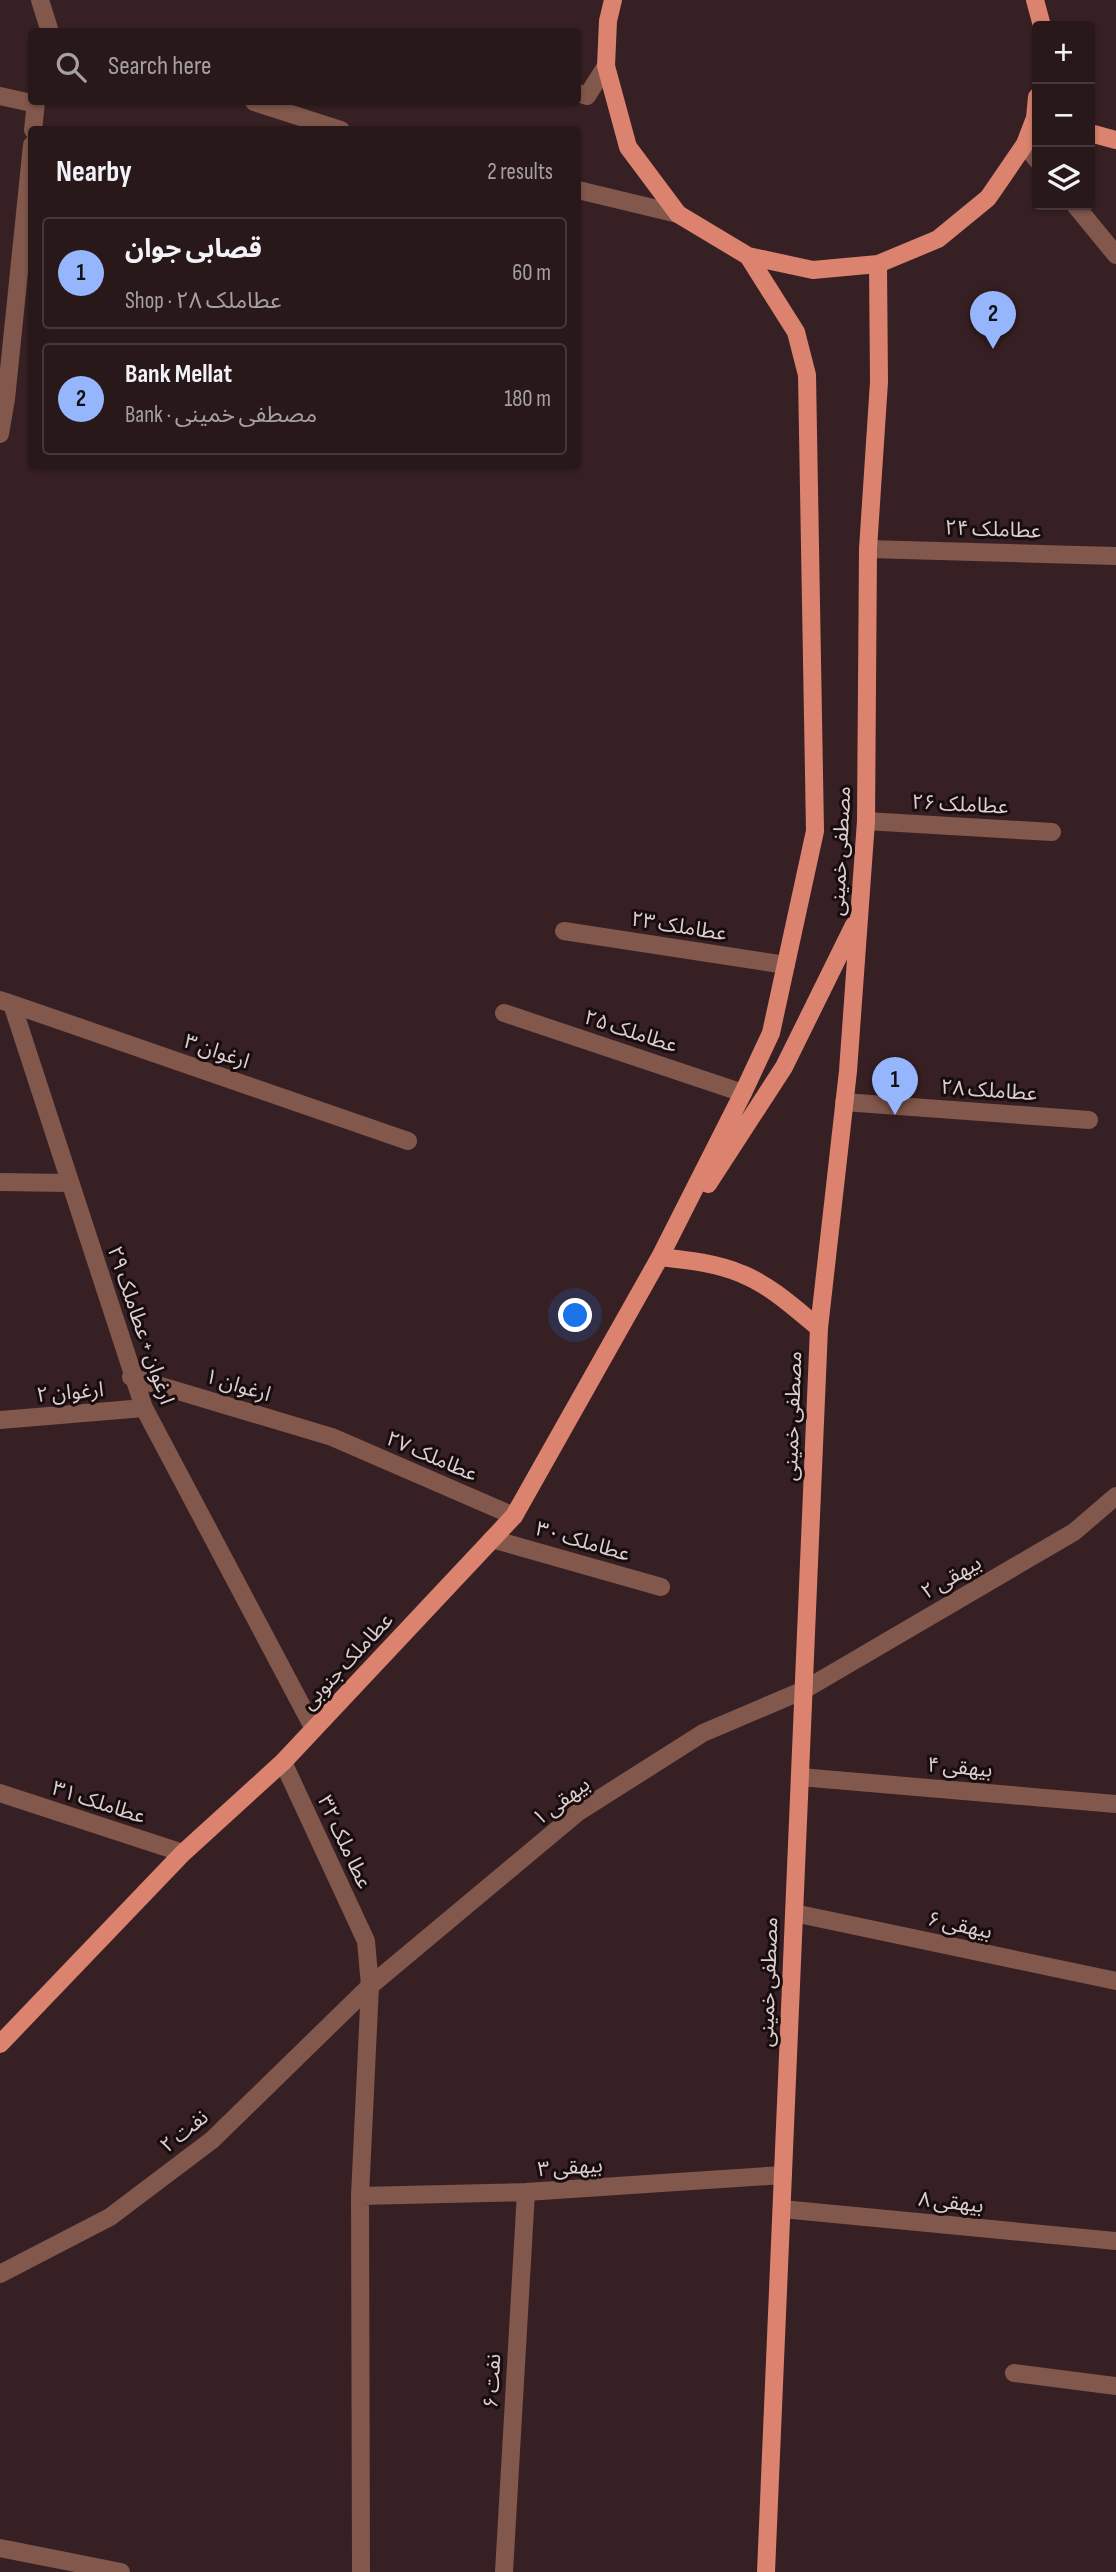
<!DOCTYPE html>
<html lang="en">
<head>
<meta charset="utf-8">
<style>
  :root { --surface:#29181a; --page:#352527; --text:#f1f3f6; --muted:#a5a0a2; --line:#453739; --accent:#95b6fd }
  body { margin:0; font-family:"Sofia Sans Condensed","Noto Sans Arabic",sans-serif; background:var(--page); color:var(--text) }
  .controls { position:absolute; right:21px; top:21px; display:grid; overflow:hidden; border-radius:7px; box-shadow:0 2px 5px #0004 }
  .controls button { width:63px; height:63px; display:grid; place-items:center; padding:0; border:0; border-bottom:2px solid var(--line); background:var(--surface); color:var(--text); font:35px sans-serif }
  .you { position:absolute; left:576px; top:1316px; width:24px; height:24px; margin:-18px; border:5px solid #fff; border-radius:50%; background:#1a73e8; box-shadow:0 0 0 10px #1a73e833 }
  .badge { display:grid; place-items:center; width:46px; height:46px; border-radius:50%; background:var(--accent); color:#111; font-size:23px; font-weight:700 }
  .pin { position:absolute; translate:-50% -58px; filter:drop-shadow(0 2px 4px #0008) }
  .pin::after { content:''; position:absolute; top:37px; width:24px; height:21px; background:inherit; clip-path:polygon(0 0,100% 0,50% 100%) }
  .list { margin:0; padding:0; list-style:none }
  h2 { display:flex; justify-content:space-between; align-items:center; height:91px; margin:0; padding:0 28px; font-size:30px }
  h2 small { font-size:23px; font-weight:400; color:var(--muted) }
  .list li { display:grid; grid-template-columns:46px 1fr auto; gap:21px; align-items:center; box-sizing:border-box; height:112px; margin:0 14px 14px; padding:0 14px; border:2px solid var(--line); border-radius:7px }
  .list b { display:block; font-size:26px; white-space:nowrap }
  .list p { margin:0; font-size:23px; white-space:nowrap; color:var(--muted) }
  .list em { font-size:23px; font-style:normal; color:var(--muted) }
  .icon { flex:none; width:38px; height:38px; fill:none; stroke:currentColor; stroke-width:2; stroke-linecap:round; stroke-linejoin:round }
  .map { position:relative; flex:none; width:1116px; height:2572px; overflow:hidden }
  .search { position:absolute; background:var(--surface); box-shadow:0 2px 5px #0004; left:28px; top:28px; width:553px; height:77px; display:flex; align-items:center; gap:18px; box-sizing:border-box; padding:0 24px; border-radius:7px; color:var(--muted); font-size:26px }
  .panel { position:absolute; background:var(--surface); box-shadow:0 2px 5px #0004; left:28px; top:126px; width:553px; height:343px; border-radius:7px }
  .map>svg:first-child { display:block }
</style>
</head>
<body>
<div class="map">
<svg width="1116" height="2572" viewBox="0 0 1116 2572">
  <rect width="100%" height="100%" fill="#372023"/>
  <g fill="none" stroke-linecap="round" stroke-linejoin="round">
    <path stroke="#82574c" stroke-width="18" d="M40,0L50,32
      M578,93L587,96L606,66
      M0,96L36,104
      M254,102L341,130
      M33,130L36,102
      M1025,144L1037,160
      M578,190L678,214
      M1075,205L1116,255
      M0,434L6,399L32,145
      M868,549L1116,556
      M866,821L1052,832
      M564,931L786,965
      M0,1000L12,1004L144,1408L314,1729
      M12,1004L408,1141
      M504,1013L743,1093
      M844,1102L1089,1120
      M0,1182L68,1183
      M131,1377L332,1437L514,1516
      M0,1420L144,1408
      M492,1539L661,1587
      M283,1762L366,1941L370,1986L360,2196L361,2572
      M800,1777L1116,1804
      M0,1793L183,1853
      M794,1913L1116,1981
      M360,2196L526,2192L783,2175
      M782,2209L1116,2241
      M0,2274L110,2217L212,2140L370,1986L577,1813L703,1733L804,1690L1074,1532L1116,1496
      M1014,2373L1116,2386
      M0,2548L121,2572
      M504,2572L526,2192"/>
    <path stroke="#db836e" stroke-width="18" d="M613,0L608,21L606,66L628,147L678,214L748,256L813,270L878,264L938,239L988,198L1025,144L1035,118L1037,97
      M1035,0L1042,26
      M1090,133L1116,140
      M708,1184L784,1067L854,925
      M660,1257C687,1260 716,1263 742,1274C770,1285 796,1309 819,1328
      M0,2044L183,1853L283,1762L514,1516L660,1257L743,1093L771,1033L815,831L807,375L796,332L748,256
      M766,2572L819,1328L848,1071L866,821L868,549L879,382L878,264"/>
  </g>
  <g text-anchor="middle" stroke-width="6" stroke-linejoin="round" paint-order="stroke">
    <g font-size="21" fill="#dccdce" stroke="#180d0e">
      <text transform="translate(993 529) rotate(2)" y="7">عطاملک ۲۴</text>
      <text transform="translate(960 804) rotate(3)" y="7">عطاملک ۲۶</text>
      <text transform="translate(840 851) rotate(-87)" y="7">مصطفی خمینی</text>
      <text transform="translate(679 926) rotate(9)" y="7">عطاملک ۲۳</text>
      <text transform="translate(631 1031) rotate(18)" y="7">عطاملک ۲۵</text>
      <text transform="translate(217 1051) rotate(19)" y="7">ارغوان ۳</text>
      <text transform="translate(989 1090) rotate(4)" y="7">عطاملک ۲۸</text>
      <text transform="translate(141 1325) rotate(71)" y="7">ارغوان + عطاملک ۲۹</text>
      <text transform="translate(238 1385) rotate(17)" y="7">ارغوان ۱</text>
      <text transform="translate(70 1392) rotate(-5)" y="7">ارغوان ۲</text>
      <text transform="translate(792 1416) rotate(-88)" y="7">مصطفی خمینی</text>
      <text transform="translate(432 1456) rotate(23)" y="7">عطاملک ۲۷</text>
      <text transform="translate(583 1541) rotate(16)" y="7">عطاملک ۳۰</text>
      <text transform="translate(951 1577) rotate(-30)" y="7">بیهقی ۲</text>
      <text transform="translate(347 1661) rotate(-47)" y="7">عطاملک جنوبی</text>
      <text transform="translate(960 1767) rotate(5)" y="7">بیهقی ۴</text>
      <text transform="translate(561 1801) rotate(-37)" y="7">بیهقی ۱</text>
      <text transform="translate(99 1802) rotate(18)" y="7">عطاملک ۳۱</text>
      <text transform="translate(345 1842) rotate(65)" y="7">عطا ملک ۳۲</text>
      <text transform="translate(960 1925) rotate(12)" y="7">بیهقی ۶</text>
      <text transform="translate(768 1982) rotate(-88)" y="7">مصطفی خمینی</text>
      <text transform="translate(184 2131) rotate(-39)" y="7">نفت ۲</text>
      <text transform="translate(570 2167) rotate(-4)" y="7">بیهقی ۳</text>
      <text transform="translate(951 2202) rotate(6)" y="7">بیهقی ۸</text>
      <text transform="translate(492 2381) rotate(-87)" y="7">نفت ۶</text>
    </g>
  </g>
</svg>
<div class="controls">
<button>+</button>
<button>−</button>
<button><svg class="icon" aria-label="layers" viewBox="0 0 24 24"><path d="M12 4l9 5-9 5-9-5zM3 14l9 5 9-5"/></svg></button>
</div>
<div class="you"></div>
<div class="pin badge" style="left:895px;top:1115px">1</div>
<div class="pin badge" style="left:993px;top:349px">2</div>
<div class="search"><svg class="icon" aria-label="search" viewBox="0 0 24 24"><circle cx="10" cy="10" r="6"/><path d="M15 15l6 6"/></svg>Search here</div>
<section class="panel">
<h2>Nearby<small>2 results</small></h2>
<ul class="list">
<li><span class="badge">1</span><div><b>قصابی جوان</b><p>Shop · عطاملک ۲۸</p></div><em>60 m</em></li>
<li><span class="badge">2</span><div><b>Bank Mellat</b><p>Bank · مصطفی خمینی</p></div><em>180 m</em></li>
</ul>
</section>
</div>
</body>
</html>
